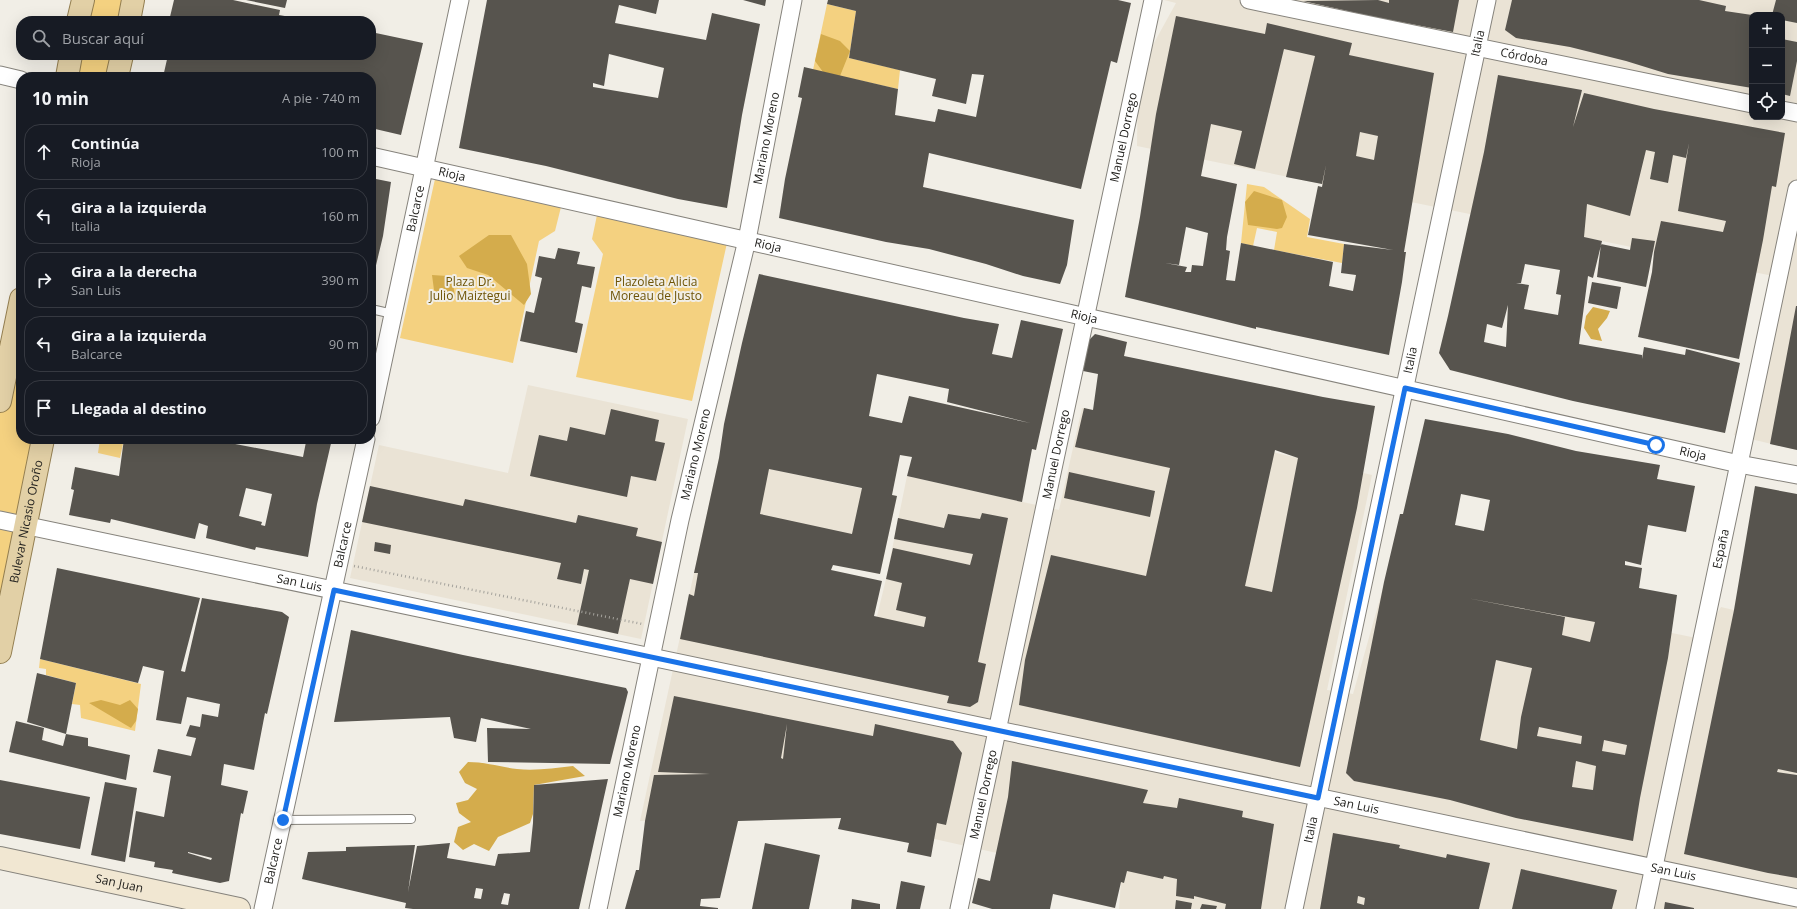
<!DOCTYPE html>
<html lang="es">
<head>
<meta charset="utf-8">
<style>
  :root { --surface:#171b24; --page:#242831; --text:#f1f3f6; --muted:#9ea1a6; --line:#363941 }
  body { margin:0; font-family:"Open Sans",sans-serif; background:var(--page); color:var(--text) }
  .controls { position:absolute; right:12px; top:12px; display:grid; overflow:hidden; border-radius:8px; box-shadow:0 4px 16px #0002 }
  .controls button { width:36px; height:36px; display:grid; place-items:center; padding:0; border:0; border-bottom:1px solid var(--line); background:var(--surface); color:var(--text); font:20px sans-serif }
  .stop { position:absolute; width:12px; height:12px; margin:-9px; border:3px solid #1a73e8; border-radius:50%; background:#fff }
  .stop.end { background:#1a73e8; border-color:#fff; box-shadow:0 1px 4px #0008 }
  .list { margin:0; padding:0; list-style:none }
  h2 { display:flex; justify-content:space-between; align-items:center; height:52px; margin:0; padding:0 16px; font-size:17px }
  h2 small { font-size:13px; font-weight:400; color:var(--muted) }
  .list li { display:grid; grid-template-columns:26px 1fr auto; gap:12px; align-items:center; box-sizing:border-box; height:56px; margin:0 8px 8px; padding:0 8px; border:1px solid var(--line); border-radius:16px }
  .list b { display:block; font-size:15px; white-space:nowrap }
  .list p { margin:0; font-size:13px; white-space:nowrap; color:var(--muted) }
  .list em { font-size:13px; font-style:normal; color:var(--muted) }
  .icon { flex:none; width:22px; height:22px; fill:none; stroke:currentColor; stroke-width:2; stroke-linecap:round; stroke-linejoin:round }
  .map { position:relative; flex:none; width:1797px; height:909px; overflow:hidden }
  .search { position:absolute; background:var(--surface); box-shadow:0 4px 16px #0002; left:16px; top:16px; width:360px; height:44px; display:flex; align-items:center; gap:10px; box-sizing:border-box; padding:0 14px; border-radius:16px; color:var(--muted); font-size:15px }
  .panel { position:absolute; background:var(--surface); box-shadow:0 4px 16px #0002; left:16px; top:72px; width:360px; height:372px; border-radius:16px }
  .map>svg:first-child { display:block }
</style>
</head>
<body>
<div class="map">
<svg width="1797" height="909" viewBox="0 0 1797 909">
  <rect width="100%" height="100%" fill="#f1eee6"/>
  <path fill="#eae3d5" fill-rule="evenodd" d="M1164,0H1797V450L1734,435L1778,277L1137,146L1138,72L1176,3ZM1752,15H1782V117H1752Z
    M528,385L688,419L641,639L350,578L379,445L508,473Z
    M1082,408L1372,475L1327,690L1353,694L1387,574L1701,639L1721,607L1797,625V909H1119L1121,881L841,818L640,821L719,458L897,496L880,574L715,539L831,570L811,667L862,678L886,579L907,476L1059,510Z"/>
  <path fill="#f4d180" d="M83,0H133L129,21H78Z
    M827,4L856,11L849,58L900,70L898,89L813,70Z
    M71,55H122L117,77H67Z
    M435,179L561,207L555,231L539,241L513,363L400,338Z
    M1247,184L1264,187L1310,219L1307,237L1344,244L1342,263L1274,250L1277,232L1257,228L1253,246L1241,243Z
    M597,215L727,243L692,401L576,377L603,254L592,239Z
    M21,299V439H43L0,652V401Z
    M100,439H124L120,458L98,453Z
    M40,659L141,684L135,731L81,718L80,705L72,704L76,683L46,675V669L39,668Z"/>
  <path fill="#d4ac4c" d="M821,34L840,41L850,51L840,76L823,72L815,61Z
    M1254,191L1282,200L1287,217L1282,228L1277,229L1248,225L1245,202Z
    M489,235H511L527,264L531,294L524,305L488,275L467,268L459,256Z
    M432,275L447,276L453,284L455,297L442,299L434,290Z
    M1593,307L1610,311L1607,318L1598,329L1602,341L1591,339L1584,328L1586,316Z
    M101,700L120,705L130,700L138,709L136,721L131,728L89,703Z
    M468,762C486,762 500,767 517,769C536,771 554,768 573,766L585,776L534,785L533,814L530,823L498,837L489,851L474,844L463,850L454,842L458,827L471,822L459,813L456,803L468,800L477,789L465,783L459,772Z"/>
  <path fill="#57544e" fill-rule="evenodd" d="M174,0H233L280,10L279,15L313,21H169Z
    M246,0H287L285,8Z
    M487,0H659L656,14L619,5L615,23L706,40L712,13L760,24L742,115L727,208L678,199L546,166L459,148ZM609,54L664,68L658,98L593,87V83L604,86Z
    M743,0H766L765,6Z
    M828,0H1118L1131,3L1117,63L1111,61L1081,189L929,153L923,187L1074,220L1067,265L1060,284L1023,276L986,264L929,249L886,242L779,218L785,179L802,98L798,97L804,67L898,89L895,115L935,122L938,109L976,117L984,75L972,74L966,104L932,96L936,79L849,58L856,11L827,4Z
    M1378,0L1389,3V0H1459L1453,32L1374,17L1303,1Z
    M1512,0H1699L1726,6L1725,11L1752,15V88L1668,74L1626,61L1570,47L1516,38L1505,30Z
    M1776,0H1797V23L1782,20V15H1772Z
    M1176,16L1265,34L1267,23L1352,43L1349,55L1434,73L1404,252H1406L1402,282L1389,355L1256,327V329L1125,297L1140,217L1156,114ZM1284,49L1315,56L1286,177L1322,184L1326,165L1322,187L1318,186L1308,235L1393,250L1344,244L1341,273L1356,275L1353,291L1329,286L1333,262L1241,243L1235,281L1226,280L1230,251L1226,250L1227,237L1237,184L1201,176L1211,124L1242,131L1234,164L1255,169ZM1360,132L1378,136L1374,160L1356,156ZM1186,227L1208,233L1203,266L1192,265L1191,272H1185L1187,267L1165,263L1179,265Z
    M371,32L423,43L401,135L371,128V77H163L168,55H371Z
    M1782,39L1797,42V61L1790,96L1782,94Z
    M1498,75L1582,90L1573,127L1584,93L1654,109L1785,133L1776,187L1772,186L1763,240L1739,359L1638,337L1652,272L1654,252L1661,221L1723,232L1726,221L1678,211L1689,143L1686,158L1673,155L1668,183L1650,179L1655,152L1646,150L1630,216L1587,204L1584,237L1602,241L1593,278L1588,276L1579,344L1642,355V359L1644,347L1685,355L1686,349L1740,363L1725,433L1573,401L1450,370L1439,353L1448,316L1484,152ZM1525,264L1560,270L1556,294L1561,295L1558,315L1524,309L1529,285L1516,283H1521ZM1508,305L1506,347L1484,342L1487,324L1502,328Z
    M371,178L391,182L383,236L372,282Z
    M1632,238L1655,241L1646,287L1597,277L1601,244L1630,250Z
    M558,248L580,252L577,264L595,267L591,288L582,286L575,322L583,324L577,353L520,341L526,311L534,313L542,278L535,276L539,256L555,259Z
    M759,274L964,318L999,324L992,354L1012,358L1021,320L1063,329L1036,450L1032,449L1022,502L907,476L912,457L900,455L892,495L897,496L880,574L833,565L831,570L882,581L874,616L924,627L926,617L896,610L902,583L886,579L893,548L970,565L973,554L894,539L898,518L944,528L948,514L980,519L982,513L1008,518L978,662L986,664L978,702L970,707L947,703L949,696L680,639L689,594L694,596L698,573H694L719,458L724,424L742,343ZM877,374L949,389L947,402L1030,423L909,396L902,423L869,416ZM769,469L862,488L852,534L760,514Z
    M1592,282L1621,287L1617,309L1588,303Z
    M1796,306H1797V450L1770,444Z
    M1095,334L1127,342L1124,356L1323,397L1375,406L1357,508L1300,767L1019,705L1025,660L1051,555L1146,576L1170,468L1075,447L1084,408L1093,410L1098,374L1083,371L1089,340ZM1275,450L1298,458L1272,592L1245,586Z
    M611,409L659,420L655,441L665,443L656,481L631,476L627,497L530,476L539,435L567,441L570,427L605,435Z
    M1425,419L1508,434L1576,451L1660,465L1657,479L1695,486L1686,532L1648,525L1641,565L1625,561V565L1642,568L1639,588L1677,595L1668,658L1640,798L1633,841L1516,818L1450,800L1354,781L1346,773L1384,582L1400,514H1403ZM1461,494L1490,500L1484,531L1455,525ZM1467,598L1595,622L1590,642L1562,635L1565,617ZM1496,660L1532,668L1521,717L1517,749L1480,740ZM1539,727L1582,736L1581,744L1537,736ZM1604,740L1627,745L1625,755L1602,751ZM1576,761L1596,766L1593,790L1572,787Z
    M124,439H231L230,443L303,457L306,442L294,439H332L317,504L308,557L256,547L255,550L206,538L208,526L199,523L195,539L111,519L110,523L69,515L74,490L71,489L75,467L119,476ZM246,488L272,494L265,526L261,525L262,522L239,516Z
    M1069,472L1155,491L1150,517L1064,498Z
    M370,486L463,506L465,499L576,523L578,515L638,528L636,536L662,542L653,584L630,579L618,634L577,625L589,570L584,569L581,584L557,579L561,563L362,522Z
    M1755,486L1797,494V773L1778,769L1777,772L1797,775V878L1768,873L1684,854L1734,610Z
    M375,542L391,545L390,554L374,551Z
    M57,568L200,598L181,671L185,672L202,598L282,612L289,617L267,714L265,713L254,770L224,764L221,785L248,791L243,814L241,813L229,881L220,883L172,873L173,870L154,867L155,862L129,857L136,811L164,817L171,776L153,772L158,749L191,756L196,738L186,736L190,725L200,727L202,714L218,717L220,704L187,697L181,724L156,720L164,671L143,666L138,683L40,659ZM188,852L212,858L211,860L188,853Z
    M351,630L463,655L626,688L628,692L610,764L488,762L487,728L531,729L481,718L476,742L454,738L450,717L334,722Z
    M37,673L76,683L66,734L27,722Z
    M674,696L873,736L875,724L953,741L962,753L946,825L937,823L931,857L907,852L909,843L838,829L841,818L738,821L720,898L701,899L700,906L718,908V909H625L636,870H639L645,821L654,775L710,774L658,772ZM787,724L783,759L781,758Z
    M16,721L44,728L42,740L63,746L66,734L88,738V746L130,755L126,780L9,752Z
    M1012,761L1148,790L1143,803L1177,808L1179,798L1243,811L1242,817L1274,824L1261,909H1225L1226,904L1194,896V899L1176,896L1177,879L1164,876L1163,879L1127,871L1124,883L1121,882L1115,908L1053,894L1050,909H992L972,903L978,878L990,881L1008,797Z
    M608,779L579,909H413L405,908L406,903L302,879L308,852L346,851V847L415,845L408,892L417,846L450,843L447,858L495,866L498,854L530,852L533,823L534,785ZM476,888L483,889L481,899L474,898ZM504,893L510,894L508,905L501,904Z
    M0,780L90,797L80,849L0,834Z
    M105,782L137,788L125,862L91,855Z
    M1333,833L1400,845L1399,848L1446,858L1447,854L1490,863L1479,909H1320ZM1358,896L1365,898L1364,905L1357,903Z
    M765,843L820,855L809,909H752Z
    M1521,869L1617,890L1612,909H1512Z
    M901,881L925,886L920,909H896Z
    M852,899L880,904V909H851Z
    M1176,900L1192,903L1191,909H1175Z
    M1665,902L1694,908V909H1664Z
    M1202,904L1217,906L1216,909H1200Z"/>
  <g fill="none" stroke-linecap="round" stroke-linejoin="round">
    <g stroke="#86837c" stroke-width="10">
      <path id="service" d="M371,309L393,314
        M283,820L411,819"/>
    </g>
    <g stroke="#86837c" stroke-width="19">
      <g id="minor">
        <path id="s1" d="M1249,0L1752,104"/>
        <path d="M0,75L21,80"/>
        <path d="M1782,110L1797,113"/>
        <path id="s2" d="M371,156L1739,464L1797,475"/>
        <path id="s3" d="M371,418L460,0"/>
        <path id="s4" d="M0,520L1797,898"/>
        <path id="s5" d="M263,909L366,439"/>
        <path id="s6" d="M598,909L680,520L747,240L793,0"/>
        <path id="s7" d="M959,909L1153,0"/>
        <path id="s8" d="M1294,909L1487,0"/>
        <path id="s9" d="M1645,909L1797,189"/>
      </g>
    </g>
    <g stroke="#86837c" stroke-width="24">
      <g id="secondary">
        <path id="s10" d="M0,858L239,909"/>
      </g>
    </g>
    <g stroke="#937e50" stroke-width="24">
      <g id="primary">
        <path d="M78,21L83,0"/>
        <path d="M129,21L133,0"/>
        <path d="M67,77L71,55"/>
        <path d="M117,77L122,55"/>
        <path d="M0,401L21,299"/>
        <path id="s11" d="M0,652L43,439"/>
      </g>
    </g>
    <path stroke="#a4a29c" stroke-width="2.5" stroke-dasharray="1 3" stroke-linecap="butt" d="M354,566L642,624"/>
    <use href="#service" stroke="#fff" stroke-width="8"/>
    <use href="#minor" stroke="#fff" stroke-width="17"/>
    <use href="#secondary" stroke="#f1e7d2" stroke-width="22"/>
    <use href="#primary" stroke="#e2d0a6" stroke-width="22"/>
  </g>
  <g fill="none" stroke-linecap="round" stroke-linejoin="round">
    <path stroke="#1a73e8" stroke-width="5" d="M283,820L334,590L1318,798L1405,388L1656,445"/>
  </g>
  <g text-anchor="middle" stroke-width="4" stroke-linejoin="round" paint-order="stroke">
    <g font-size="12" fill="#23221f" stroke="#f1eee6">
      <text dy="4" stroke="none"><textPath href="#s8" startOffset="885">Italia</textPath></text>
      <text dy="4" stroke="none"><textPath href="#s1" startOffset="281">Córdoba</textPath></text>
      <text dy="4" stroke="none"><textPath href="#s6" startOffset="789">Mariano Moreno</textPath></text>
      <text dy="4" stroke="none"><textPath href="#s7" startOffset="789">Manuel Dorrego</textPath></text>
      <text dy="4" stroke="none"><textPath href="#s2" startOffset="83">Rioja</textPath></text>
      <text dy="4" stroke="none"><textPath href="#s3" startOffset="214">Balcarce</textPath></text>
      <text dy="4" stroke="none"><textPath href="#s2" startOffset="407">Rioja</textPath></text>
      <text dy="4" stroke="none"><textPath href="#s2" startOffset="731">Rioja</textPath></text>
      <text dy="4" stroke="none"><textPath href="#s8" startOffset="561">Italia</textPath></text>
      <text dy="4" stroke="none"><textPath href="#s2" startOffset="1355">Rioja</textPath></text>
      <text dy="4" stroke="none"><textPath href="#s6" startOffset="465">Mariano Moreno</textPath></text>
      <text dy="4" stroke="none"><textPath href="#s7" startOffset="465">Manuel Dorrego</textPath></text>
      <text dy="4" stroke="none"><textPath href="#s11" startOffset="133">Bulevar Nicasio Oroño</textPath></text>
      <text dy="4" stroke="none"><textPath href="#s5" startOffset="373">Balcarce</textPath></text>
      <text dy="4" stroke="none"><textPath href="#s9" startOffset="368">España</textPath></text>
      <text dy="4" stroke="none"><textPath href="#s4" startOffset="306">San Luis</textPath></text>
      <text dy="4" stroke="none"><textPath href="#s6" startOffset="141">Mariano Moreno</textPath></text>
      <text dy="4" stroke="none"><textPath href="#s7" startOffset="117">Manuel Dorrego</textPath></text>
      <text dy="4" stroke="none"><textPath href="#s4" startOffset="1386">San Luis</textPath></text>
      <text dy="4" stroke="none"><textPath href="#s8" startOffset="81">Italia</textPath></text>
      <text dy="4" stroke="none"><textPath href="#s5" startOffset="49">Balcarce</textPath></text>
      <text dy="4" stroke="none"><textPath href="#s4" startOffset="1710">San Luis</textPath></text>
      <text dy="4" stroke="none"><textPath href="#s10" startOffset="122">San Juan</textPath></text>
    </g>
    <g font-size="12" fill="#6e5406" stroke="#f1eee6">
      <text x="470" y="286">Plaza Dr.<tspan x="470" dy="14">Julio Maiztegui</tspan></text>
      <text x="656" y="286">Plazoleta Alicia<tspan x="656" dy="14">Moreau de Justo</tspan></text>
    </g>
  </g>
</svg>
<div class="controls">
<button>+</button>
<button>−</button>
<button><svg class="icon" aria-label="locate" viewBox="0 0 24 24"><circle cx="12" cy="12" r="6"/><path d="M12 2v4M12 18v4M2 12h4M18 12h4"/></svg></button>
</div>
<div class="stop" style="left:1656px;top:445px"></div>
<div class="stop end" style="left:283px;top:820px"></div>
<div class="search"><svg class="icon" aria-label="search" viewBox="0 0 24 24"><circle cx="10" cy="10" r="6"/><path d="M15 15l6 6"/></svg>Buscar aquí</div>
<section class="panel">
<h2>10 min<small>A pie · 740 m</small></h2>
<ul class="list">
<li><svg class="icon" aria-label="ahead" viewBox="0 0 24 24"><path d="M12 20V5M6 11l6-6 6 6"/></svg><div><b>Continúa</b><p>Rioja</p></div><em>100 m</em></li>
<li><svg class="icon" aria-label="left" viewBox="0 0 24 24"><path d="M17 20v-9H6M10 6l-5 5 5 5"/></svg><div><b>Gira a la izquierda</b><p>Italia</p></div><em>160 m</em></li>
<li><svg class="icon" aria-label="right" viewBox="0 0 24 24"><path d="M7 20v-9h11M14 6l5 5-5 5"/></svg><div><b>Gira a la derecha</b><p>San Luis</p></div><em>390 m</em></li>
<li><svg class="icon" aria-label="left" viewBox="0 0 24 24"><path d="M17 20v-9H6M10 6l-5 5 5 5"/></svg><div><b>Gira a la izquierda</b><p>Balcarce</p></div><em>90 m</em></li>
<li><svg class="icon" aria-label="arrive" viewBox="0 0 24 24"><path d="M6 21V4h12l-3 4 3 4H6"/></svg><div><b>Llegada al destino</b></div></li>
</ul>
</section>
</div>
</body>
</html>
